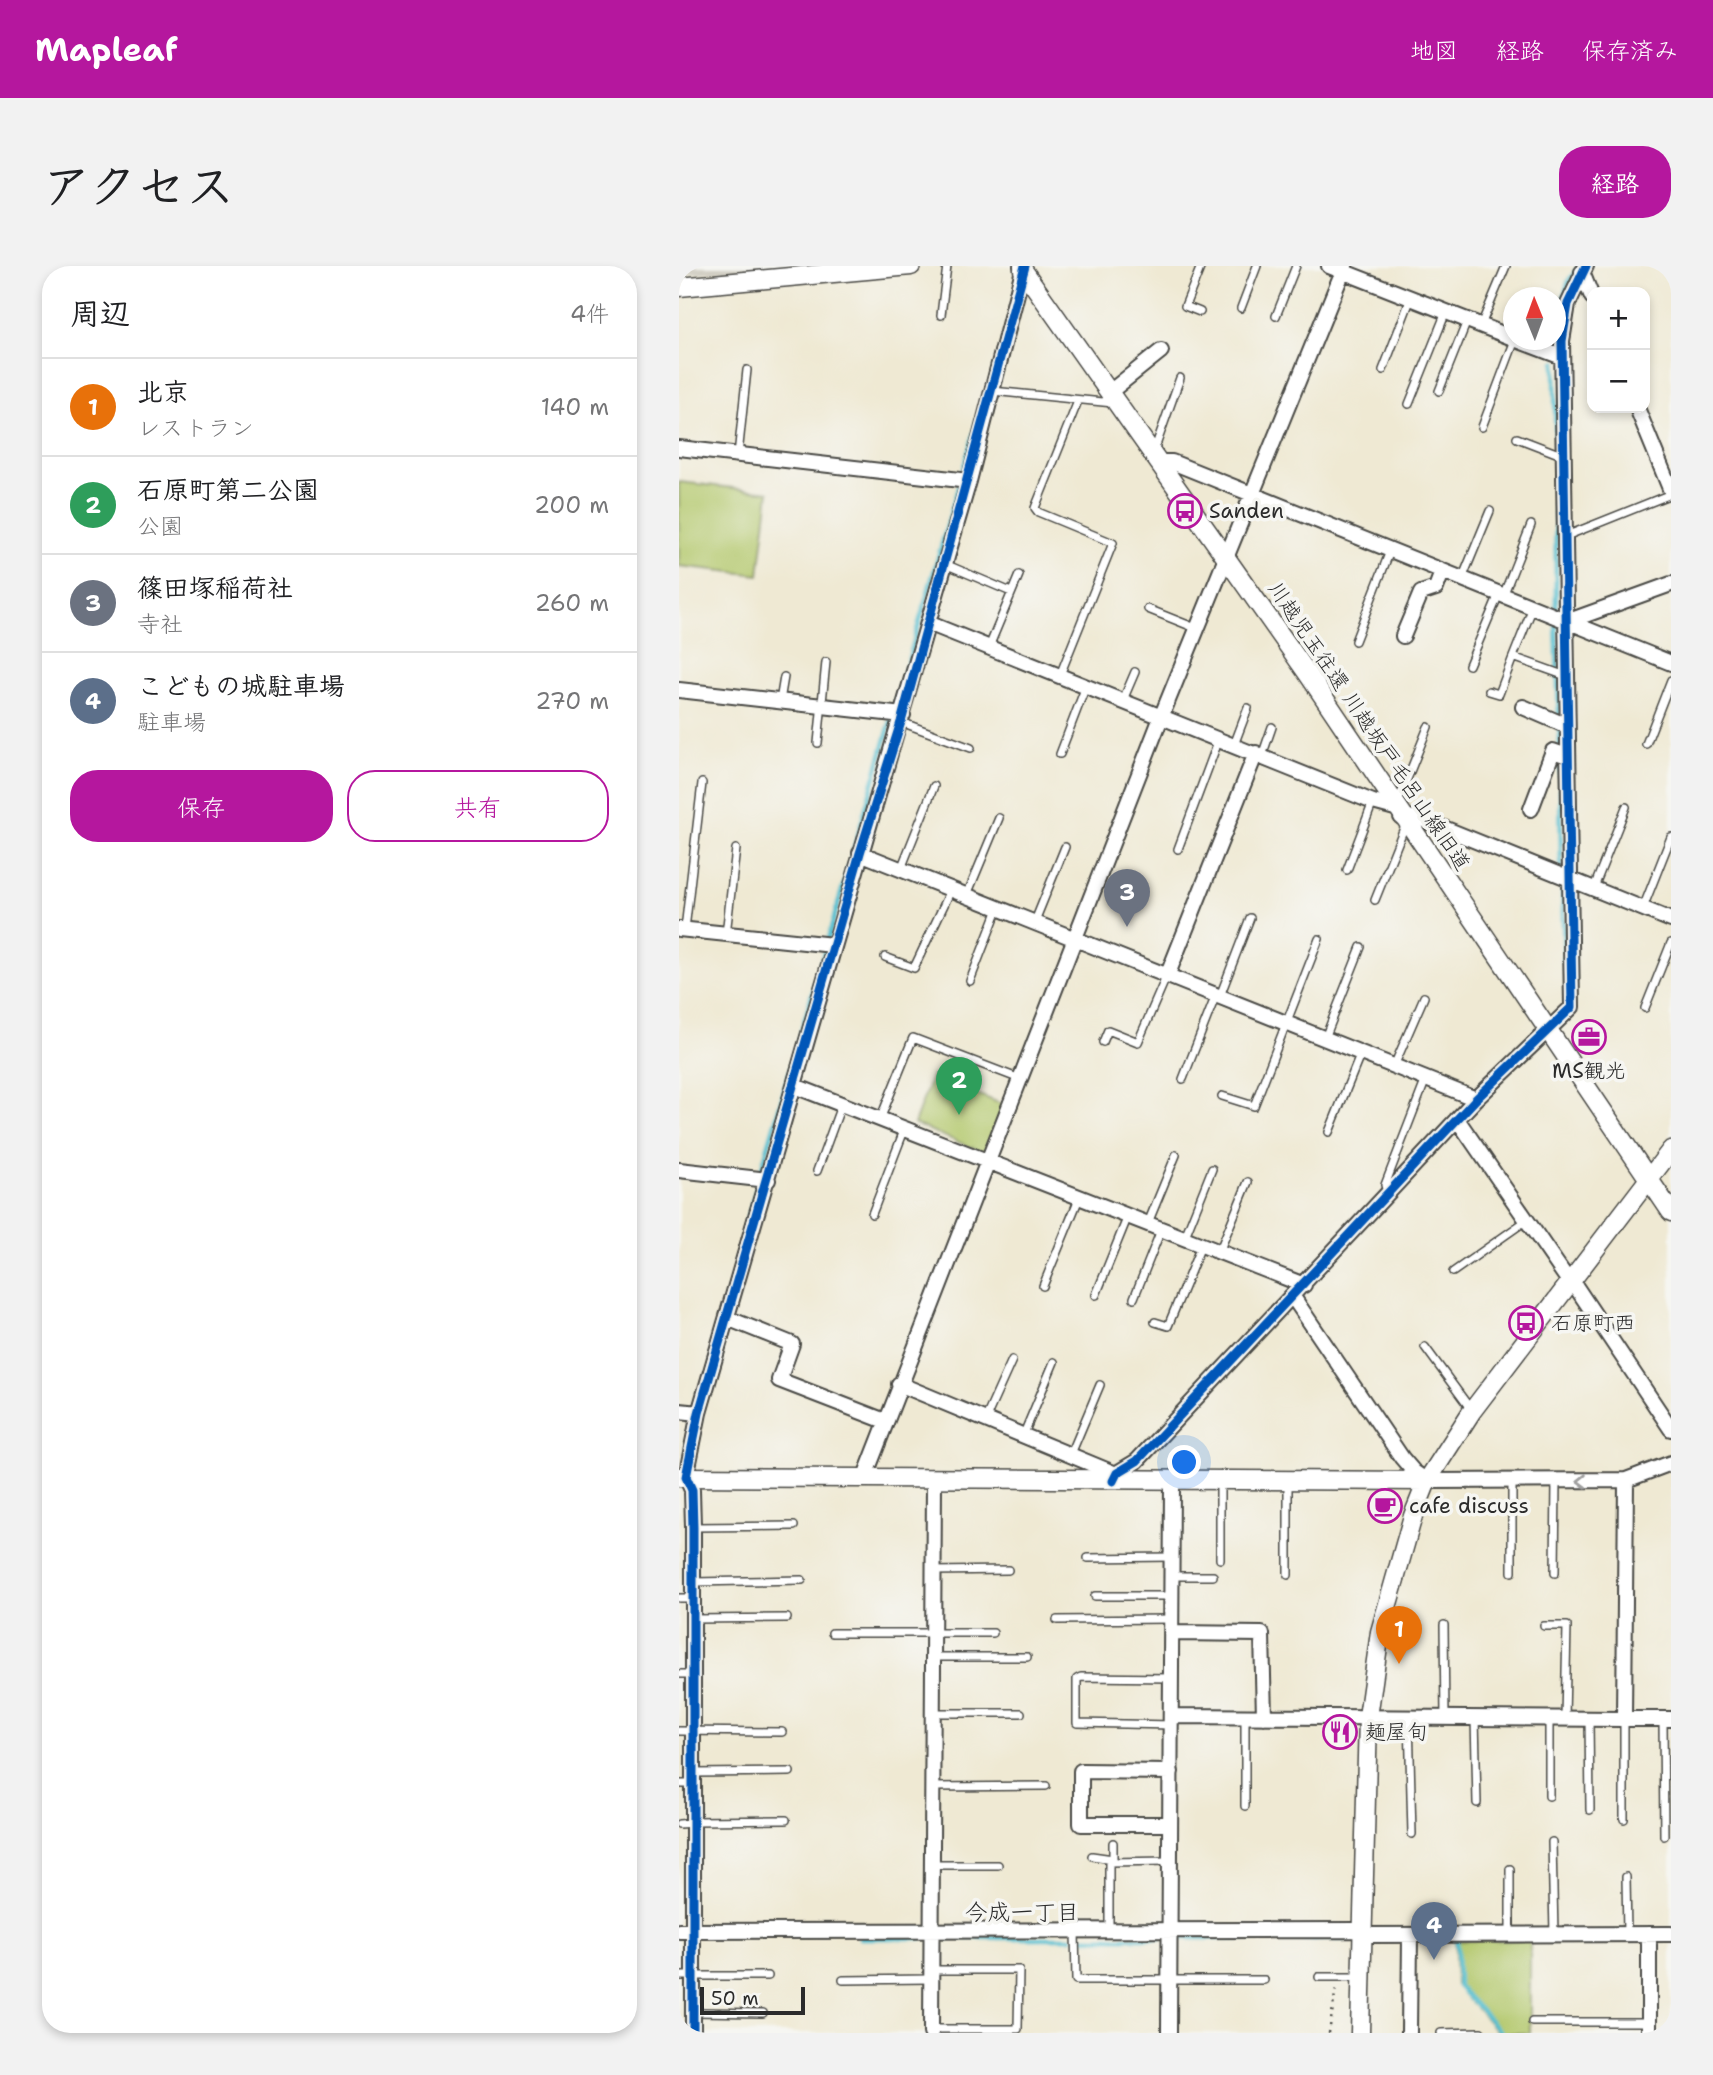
<!DOCTYPE html>
<html lang="ja">
<head>
<meta charset="utf-8">
<style>
  :root { --surface:#fff; --page:#f2f2f2; --text:#202124; --muted:#757577; --line:#e0e0e0; --accent:#b5179e }
  body { margin:0; font-family:"Shantell Sans","Klee One",sans-serif; background:var(--page); color:var(--text) }
  .controls { position:absolute; right:21px; top:21px; display:grid; overflow:hidden; border-radius:14px; box-shadow:0 4px 10px #0003 }
  .controls button { width:63px; height:63px; display:grid; place-items:center; padding:0; border:0; border-bottom:2px solid var(--line); background:var(--surface); color:var(--text); font:35px sans-serif }
  .compass { position:absolute; left:824px; top:21px; width:63px; height:63px; border-radius:50%; background:var(--surface); box-shadow:0 4px 10px #0003; rotate:359deg }
  .scale { position:absolute; left:21px; bottom:18px; width:105px; box-sizing:border-box; padding-left:7px; border:4px solid #2b2b2b; border-top:0; font-size:19px; line-height:24px; white-space:nowrap; color:#2b2b2b; -webkit-text-stroke:5px #f6f6f2; paint-order:stroke }
  .you { position:absolute; left:506px; top:1197px; width:24px; height:24px; margin:-18px; border:5px solid #fff; border-radius:50%; background:#1a73e8; box-shadow:0 0 0 10px #1a73e833 }
  .badge { display:grid; place-items:center; width:46px; height:46px; border-radius:50%; background:var(--accent); color:#fff; font-size:23px; font-weight:700 }
  .pin { position:absolute; translate:-50% -58px; filter:drop-shadow(0 2px 4px #0008) }
  .pin::after { content:''; position:absolute; top:37px; width:24px; height:21px; background:inherit; clip-path:polygon(0 0,100% 0,50% 100%) }
  .list { margin:0; padding:0; list-style:none }
  h2 { display:flex; justify-content:space-between; align-items:center; height:91px; margin:0; padding:0 28px; font-size:30px }
  h2 small { font-size:23px; font-weight:400; color:var(--muted) }
  .list li { display:grid; grid-template-columns:46px 1fr auto; gap:21px; align-items:center; box-sizing:border-box; height:98px; padding:0 28px; border-top:2px solid var(--line) }
  .list b { display:block; font-size:26px; white-space:nowrap }
  .list p { margin:0; font-size:23px; white-space:nowrap; color:var(--muted) }
  .list em { font-size:23px; font-style:normal; color:var(--muted) }
  .actions { display:flex; gap:14px; padding:21px 28px }
  .actions a { flex:1; padding:16px 0; border:2px solid var(--accent); border-radius:28px; text-align:center; font-size:24px; color:var(--accent) }
  .actions .main { background:var(--accent); color:#fff }
  .map { position:relative; flex:none; width:992px; height:1767px; overflow:hidden; border-radius:28px }
  header { display:flex; align-items:center; gap:42px; box-sizing:border-box; height:98px; padding:0 35px; background:var(--accent); color:#fff }
  header strong { font-size:33px }
  nav { display:flex; gap:38px; margin-inline-start:auto; font-size:24px }
  .intro { display:flex; align-items:center; justify-content:space-between; box-sizing:border-box; height:168px; padding:0 42px }
  h1 { margin:0; font-size:49px }
  .button { padding:18px 32px; border-radius:28px; background:var(--accent); color:#fff; font-size:24px; font-weight:700 }
  main { display:flex; gap:42px; padding:0 42px }
  aside { flex:1; background:var(--surface); border-radius:28px; box-shadow:0 4px 10px #0003 }
  .map>svg:first-child { display:block }
</style>
</head>
<body>
<header>
<strong>Mapleaf</strong>
<nav><a>地図</a><a>経路</a><a>保存済み</a></nav>
</header>
<div class="intro"><h1>アクセス</h1><a class="button">経路</a></div>
<main>
<aside>
<h2>周辺<small>4件</small></h2>
<ul class="list">
<li><span class="badge" style="background:#e8710a">1</span><div><b>北京</b><p>レストラン</p></div><em>140 m</em></li>
<li><span class="badge" style="background:#2e9e5b">2</span><div><b>石原町第二公園</b><p>公園</p></div><em>200 m</em></li>
<li><span class="badge" style="background:#6b7280">3</span><div><b>篠田塚稲荷社</b><p>寺社</p></div><em>260 m</em></li>
<li><span class="badge" style="background:#5c6f8a">4</span><div><b>こどもの城駐車場</b><p>駐車場</p></div><em>270 m</em></li>
</ul>
<div class="actions"><a class="main">保存</a><a>共有</a></div>
</aside>
<div class="map">
<svg width="992" height="1767" viewBox="0 0 992 1767">
  <rect width="100%" height="100%" fill="#f6f6f2"/>
  <filter id="ink" filterUnits="userSpaceOnUse"><feTurbulence type="fractalNoise" baseFrequency=".0143" numOctaves="2"/><feDisplacementMap in="SourceGraphic" scale="14" xChannelSelector="R" yChannelSelector="G"/><feConvolveMatrix kernelMatrix="1 2 1 2 8 2 1 2 1" color-interpolation-filters="sRGB"/></filter>
  <filter id="wash" filterUnits="userSpaceOnUse"><feTurbulence type="fractalNoise" baseFrequency=".00686" numOctaves="4" result="noise"/><feDisplacementMap in="SourceGraphic" scale="28" xChannelSelector="R" yChannelSelector="G"/><feGaussianBlur stdDeviation="1.57" result="paint"/><feColorMatrix in="noise" values="0 0 0 0 0 0 0 0 0 0 0 0 0 0 0 0 0 1.4 0 .05"/><feComposite in="paint" operator="in"/></filter>
  <g filter="url(#wash)">
    <rect width="100%" height="100%" fill="#efe9d3"/>
    <path fill="#c8c4b8" d="M0,0H107L0,9Z"/>
    <path fill="#b3c86c" stroke="#6f7a4c" stroke-width="2" d="M0,216L90,226L80,309L0,300Z
      M253,810L325,839L306,887L235,858Z
      M851,1674V1767H820L777,1719L776,1675Z"/>
    <g fill="none" stroke-linecap="round" stroke-linejoin="round">
      <path stroke="#55bfd0" stroke-width="4.5" d="M876,60L890,14L899,2
        M875,84V74
        M876,96L877,346
        M877,355L881,483
        M881,492L882,605
        M883,614L885,696
        M82,905L301,146
        M66,964L78,920
        M181,1672H243
        M257,1672H392
        M398,1672H481
        M496,1672L666,1673
        M775,1674H778L779,1720L823,1767"/>
    </g>
  </g>
  <g filter="url(#ink)">
    <g fill="none" stroke-linecap="round" stroke-linejoin="round">
      <g stroke="#484844" stroke-width="10">
        <path id="service" d="M562,42L578,0
          M521,46L506,40L522,0
          M262,49L268,0
          M597,50L617,0
          M802,59L827,0
          M704,104L732,32
          M313,125L434,137
          M760,125L788,55
          M730,138L767,46
          M803,161L836,74
          M838,172L885,190
          M475,185L501,112
          M59,189L68,104
          M887,270L992,228
          M266,298L332,326
          M783,313L811,245
          M824,330L852,259
          M854,341L834,391L887,410
          M469,343L519,363
          M676,375L711,285
          M310,381L340,309
          M790,399L820,328
          M381,409L434,277L359,246L356,242L399,135
          M810,425L820,428L834,391
          M444,434L456,406
          M101,435L105,411
          M222,456L292,482
          M139,477L147,396
          M967,478L992,414
          M555,479L569,442
          M381,488L407,420
          M583,490L593,461
          M718,538L749,461
          M499,583L540,473
          M222,603L255,520
          M668,604L694,536
          M914,624L947,541
          M288,629L320,552
          M696,634L727,557
          M964,642L992,571
          M356,655L386,581
          M6,663L23,517
          M47,668L57,583
          M206,691L235,702L272,624
          M291,715L319,643
          M541,730L571,652
          M966,742L992,677
          M646,772L682,681
          M424,776L429,764L459,776L488,709
          M715,800L745,731
          M504,813L537,729
          M543,830L575,840L640,673
          M202,851L234,772L341,813
          M650,866L682,787
          M138,905L163,837
          M708,926L706,919L747,813
          M193,948L226,862
          M469,957L497,889
          M505,973L533,903
          M540,986L569,916
          M774,1006L848,954
          M364,1020L401,930
          M417,1029L449,950
          M455,1032L482,964
          M476,1056L489,1060L522,980
          M746,1081L793,1145
          M306,1154L333,1094
          M344,1170L375,1096
          M392,1188L421,1119
          M541,1215V1293
          M609,1216V1309
          M14,1261L115,1260
          M409,1292L493,1291
          M255,1305L329,1304
          M833,1306V1215
          M876,1307L877,1215
          M493,1310H534
          M15,1316L123,1314
          M416,1330H493
          M0,1332H15
          M15,1353L108,1352
          M378,1354L493,1353
          M765,1359L766,1452
          M865,1360H888L886,1452
          M153,1367H314
          M255,1391H348
          M0,1408H14
          M492,1412L402,1411L398,1413V1457L493,1459
          M254,1447H342
          M566,1451V1540
          M730,1452L733,1568
          M796,1452L798,1537
          M870,1452V1530
          M910,1453L911,1544
          M945,1453V1553
          M984,1454L985,1570
          M0,1465L103,1466
          M15,1507L111,1506
          M0,1518H15
          M254,1521L367,1520
          M15,1555L107,1554
          M0,1558L14,1557
          M873,1576L875,1668
          M434,1577V1595
          M413,1590L434,1593
          M254,1599H319
          M831,1603V1668
          M947,1611L948,1668
          M430,1664V1596L490,1595
          M396,1665L397,1714H585
          M0,1710H89
          M640,1711H681
          M164,1714L252,1713
          M14,1746L84,1747
          M853,1756H970
          M252,1763H339L340,1704H253
          M762,1767L802,1766"/>
      </g>
      <g stroke="#484844" stroke-width="18">
        <path id="minor" d="M650,0L834,72
          M903,6L913,31
          M838,74L883,91
          M432,125L482,85
          M958,142L992,225
          M0,182L290,215
          M482,196H493L992,397
          M887,356L992,318
          M249,357L694,536L716,542
          M724,370L742,327L757,322L763,306
          M0,424L224,449
          M844,441L888,460
          M852,543L874,485L888,490
          M722,551L740,552L992,654
          M181,587L797,833
          M0,663L154,679
          M489,708L577,487
          M116,820L625,1019
          M778,853L891,1017
          M0,904L89,914
          M893,1015L992,1163
          M614,1031L723,1192L735,1206L748,1215L947,1214L992,1197
          M48,1052L113,1078L100,1114L206,1155
          M220,1118L437,1208
          M0,1145L20,1147
          M185,1213L483,449L666,0
          M434,1215L438,1207L458,1195L797,833L893,741L883,75L889,38L907,0
          M493,1367L583,1368L585,1451
          M493,1450L945,1453L947,1214
          M945,1453H992
          M491,1558H402V1505L492,1506
          M0,1665L683,1664
          M970,1668V1767
          M683,1669L992,1668
          M14,1767V1261L13,1224L7,1211L20,1147L290,215L344,4L342,0
          M252,1767L255,1214
          M490,1767L493,1215
          M730,1767L731,1669"/>
      </g>
      <g stroke="#484844" stroke-width="21">
        <path id="tertiary" d="M344,4L629,408L992,946
          M0,21L232,0
          M0,1211L748,1215
          M681,1767L689,1451L701,1366L734,1250L748,1215L793,1145L992,884"/>
      </g>
      <path stroke="#484844" stroke-width="2.5" stroke-dasharray="2 5" stroke-linecap="butt" d="M650,1767L657,1722"/>
      <use href="#service" stroke="#fff" stroke-width="7"/>
      <use href="#minor" stroke="#fff" stroke-width="14"/>
      <use href="#tertiary" stroke="#fff" stroke-width="18"/>
      <g stroke="#f6f6f2" stroke-width="13">
        <path id="cycleway" d="M434,1215L438,1207L458,1195L797,833L893,741L883,75L889,38L907,0
          M14,1767V1261L13,1224L7,1211L20,1147L181,587L222,456L346,0"/>
      </g>
      <use href="#cycleway" stroke="#0057b8" stroke-width="9"/>
    </g>
    <defs><path id="oneway-chevron" d="M-2-3.5L2.5 0L-2 3.5" fill="none" stroke-width="1.6" stroke-linecap="round" stroke-linejoin="round" transform="scale(1.75)"/></defs>
    <use stroke="#a0a0a0" href="#oneway-chevron" transform="translate(903 1215) rotate(179)"/>
  </g>
  <defs>
    <g id="bus-ring" transform="scale(1.75)"><circle r="9.5" fill="#f6f6f2" stroke="#b5179e" stroke-width="1.5"/><path d="M-5-6H5V4H4V6H2V4H-2V6H-4V4H-5ZM-3.5-4V0h7V-4ZM-3.5 1.2v1.5H-2V1.2ZM2 1.2v1.5H3.5V1.2Z" fill="#b5179e"/></g>
    <g id="office-ring" transform="scale(1.75)"><circle r="9.5" fill="#f6f6f2" stroke="#b5179e" stroke-width="1.5"/><path d="M-6-3h4V-5.5h4V-3h4V5H-6ZM-1-4.5V-3h2v-1.5ZM-6 0V1H6V0Z" fill="#b5179e"/></g>
    <g id="cafe-ring" transform="scale(1.75)"><circle r="9.5" fill="#f6f6f2" stroke="#b5179e" stroke-width="1.5"/><path d="M-5.5-4.5H6V0H3Q3 3.5 0 3.5H-2.5Q-5.5 3.5-5.5 0ZM3-3.2v2h1.7v-2ZM-6 4.5H4V6H-6Z" fill="#b5179e"/></g>
    <g id="restaurant-ring" transform="scale(1.75)"><circle r="9.5" fill="#f6f6f2" stroke="#b5179e" stroke-width="1.5"/><path d="M-5-6h1v4h1v-4h1v4h1v-4h1v5L-1.5 .5V6h-2V.5L-5-1ZM5-6V6H3V1.5H1.5Q1.5-4 5-6Z" fill="#b5179e"/></g>
  </defs>
  <g fill-rule="evenodd">
    <use href="#bus-ring" x="506" y="245"/>
    <use href="#office-ring" x="910" y="771"/>
    <use href="#bus-ring" x="847" y="1057"/>
    <use href="#cafe-ring" x="706" y="1240"/>
    <use href="#restaurant-ring" x="661" y="1466"/>
  </g>
  <g text-anchor="middle" stroke-width="7" stroke-linejoin="round" paint-order="stroke">
    <g font-size="21" fill="#2b2b2b" stroke="#f6f6f2" text-anchor="start">
      <text x="530" y="252">Sanden</text>
      <text x="910" y="812" text-anchor="middle">MS観光</text>
      <text x="872" y="1064">石原町西</text>
      <text x="730" y="1247">cafe discuss</text>
      <text x="686" y="1473">麺屋旬</text>
    </g>
    <g font-size="21" fill="#2b2b2b" stroke="#f6f6f2">
      <text transform="translate(690 460) rotate(56)" y="7">川越児玉往還 川越坂戸毛呂山線旧道</text>
    </g>
    <g font-size="23" fill="#2b2b2b" stroke="#f6f6f2">
      <text x="343" y="1654">今成一丁目</text>
    </g>
  </g>
</svg>
<div class="controls">
<button>+</button>
<button>−</button>
</div>
<svg class="compass" viewBox="-18 -18 36 36"><path d="M0-13l5 13h-10z" fill="#e53935"/><path d="M0 13l5-13h-10z" fill="#757577"/></svg>
<div class="scale">50 m</div>
<div class="you"></div>
<div class="pin badge" style="left:720px;top:1398px;background:#e8710a">1</div>
<div class="pin badge" style="left:280px;top:849px;background:#2e9e5b">2</div>
<div class="pin badge" style="left:448px;top:661px;background:#6b7280">3</div>
<div class="pin badge" style="left:755px;top:1694px;background:#5c6f8a">4</div>
</div>
</main>
</body>
</html>
